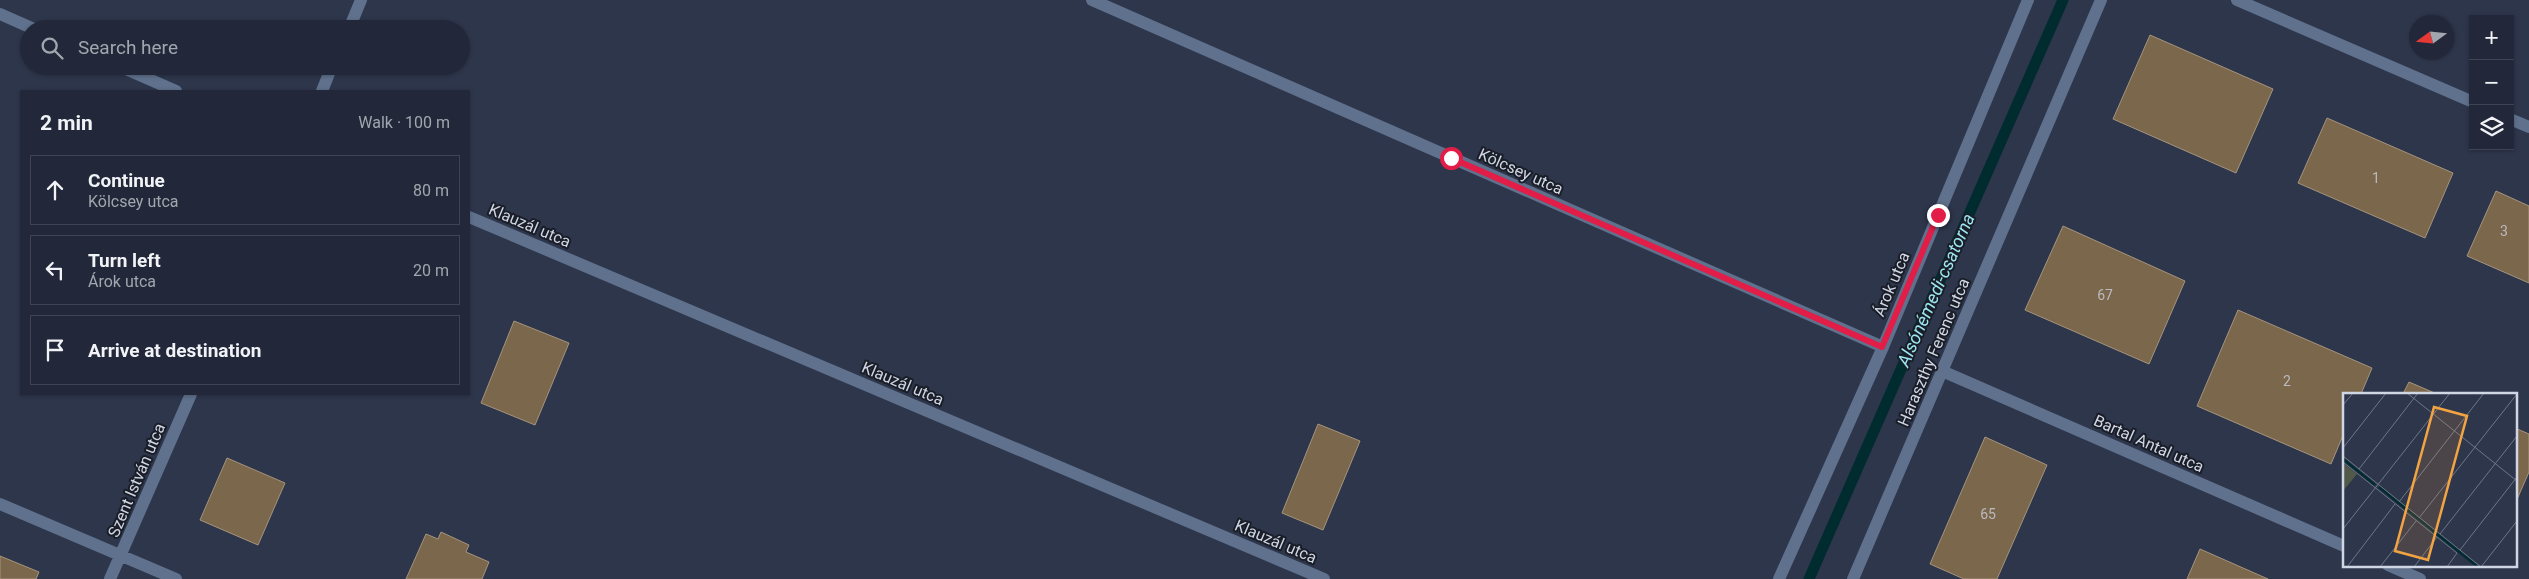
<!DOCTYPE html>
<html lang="en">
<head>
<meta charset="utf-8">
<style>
  :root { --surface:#222839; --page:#2e3444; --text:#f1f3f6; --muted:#a2a6ae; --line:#3f4453 }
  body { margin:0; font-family:Roboto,sans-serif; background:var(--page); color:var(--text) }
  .controls { position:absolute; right:15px; top:15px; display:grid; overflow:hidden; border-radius:0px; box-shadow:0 1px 4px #0004 }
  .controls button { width:45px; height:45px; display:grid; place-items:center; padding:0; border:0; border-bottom:1px solid var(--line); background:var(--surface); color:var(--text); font:25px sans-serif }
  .compass { position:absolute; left:2409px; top:15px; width:45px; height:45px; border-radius:50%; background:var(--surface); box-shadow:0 1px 4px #0004; rotate:255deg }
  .stop { position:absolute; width:15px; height:15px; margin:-11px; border:4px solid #e11d48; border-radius:50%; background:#fff }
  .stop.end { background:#e11d48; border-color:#fff; box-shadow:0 1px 5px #0008 }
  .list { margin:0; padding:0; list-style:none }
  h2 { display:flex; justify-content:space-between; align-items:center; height:65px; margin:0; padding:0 20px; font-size:21px }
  h2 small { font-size:16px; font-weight:400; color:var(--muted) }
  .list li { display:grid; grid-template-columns:32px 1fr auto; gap:15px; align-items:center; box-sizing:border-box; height:70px; margin:0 10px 10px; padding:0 10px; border:1px solid var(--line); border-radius:0px }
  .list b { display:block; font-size:19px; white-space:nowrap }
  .list p { margin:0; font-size:16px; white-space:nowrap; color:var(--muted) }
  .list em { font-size:16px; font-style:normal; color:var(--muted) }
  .icon { flex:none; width:28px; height:28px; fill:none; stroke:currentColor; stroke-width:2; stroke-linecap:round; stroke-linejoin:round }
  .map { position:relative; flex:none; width:2529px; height:579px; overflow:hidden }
  .search { position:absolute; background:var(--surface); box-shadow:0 1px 4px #0004; left:20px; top:20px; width:450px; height:55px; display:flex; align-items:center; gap:12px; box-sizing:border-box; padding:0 18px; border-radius:28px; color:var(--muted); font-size:19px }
  .panel { position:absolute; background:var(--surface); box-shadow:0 1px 4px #0004; left:20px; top:90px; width:450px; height:305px; border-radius:0px }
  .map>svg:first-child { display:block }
</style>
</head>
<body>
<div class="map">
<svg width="2529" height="579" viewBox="0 0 2529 579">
  <rect width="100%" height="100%" fill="#2e364c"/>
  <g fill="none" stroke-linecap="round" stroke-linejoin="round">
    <path stroke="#002c30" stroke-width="11" d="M1809,579L2063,0"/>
  </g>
  <path fill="#7a674c" stroke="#a6947c" d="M2150,35L2273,89L2236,173L2113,119Z
    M2327,118L2453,173L2425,238L2298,183Z
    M2496,191L2529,206V283L2467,256Z
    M2063,226L2185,281L2149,364L2025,310Z
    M2238,310L2372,368L2361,394H2344V433L2331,464L2197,406Z
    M514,321L569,343L535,425L481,403Z
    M2409,382L2437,394H2403Z
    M1318,424L1360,441L1323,530L1282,513Z
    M2515,428L2529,434V472L2515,504Z
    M1985,437L2047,465L1997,579H1964L1930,564Z
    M227,458L285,483L258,545L200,520Z
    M441,532L469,545L466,552L489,562L482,579H406L426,534L438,539Z
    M2200,549L2268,579H2187Z
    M0,556L39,572L36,579H0Z"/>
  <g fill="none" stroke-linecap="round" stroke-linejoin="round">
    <path stroke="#5f718c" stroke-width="12" d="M1092,0L1883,347
      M2237,0L2473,102
      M0,14L34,29
      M349,29L361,0
      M119,66L176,91
      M322,91L332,66
      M2510,119L2529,127
      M469,217L1324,579
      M1942,371L2344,546
      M0,504L176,579
      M2388,565L2420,579
      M110,579L191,394
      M1779,579L1883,347L2028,0
      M1853,579L2101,0"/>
  </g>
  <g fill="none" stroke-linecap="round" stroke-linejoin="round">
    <path stroke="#e11d48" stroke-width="6" d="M1451,158L1882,347L1938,215"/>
  </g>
  <g text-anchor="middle" stroke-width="4" stroke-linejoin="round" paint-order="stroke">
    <g font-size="14" fill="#bbbabe">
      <text x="2376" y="183">1</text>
      <text x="2504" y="236">3</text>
      <text x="2105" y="300">67</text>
      <text x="2287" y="386">2</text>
      <text x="1988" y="519">65</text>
    </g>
    <g font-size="16" fill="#d1d6e4" stroke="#1a1e28">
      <text transform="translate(1521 171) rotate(24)" y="6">Kölcsey utca</text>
      <text transform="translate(530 225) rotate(23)" y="6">Klauzál utca</text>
      <text transform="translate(1891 284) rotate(-67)" y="6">Árok utca</text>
      <text transform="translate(1933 352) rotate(-67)" y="6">Haraszthy Ferenc utca</text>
      <text transform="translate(903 383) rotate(23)" y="6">Klauzál utca</text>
      <text transform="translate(2149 443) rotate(24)" y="6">Bartal Antal utca</text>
      <text transform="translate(136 480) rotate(-67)" y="6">Szent István utca</text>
      <text transform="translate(1276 541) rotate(23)" y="6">Klauzál utca</text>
    </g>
    <g font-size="18" font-style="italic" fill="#9be6f0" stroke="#1a1e28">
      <text transform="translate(1936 290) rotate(-66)" y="6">Alsónémedi-csatorna</text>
    </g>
  </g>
  <g transform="translate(2343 393)">
    <rect width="174" height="174" fill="#2e364c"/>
    <path d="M0,70L14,81L0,98Z" fill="#515949"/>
    <path fill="none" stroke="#002c30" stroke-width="2.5" d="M0,66L32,92M36,94L135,174"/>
    <path fill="none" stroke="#6f7689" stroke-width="1" d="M64,0L174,88M0,12L10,0M0,55L43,0M0,63L138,174L174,128M0,69L114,160L104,174M16,76L75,0M56,109L141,0M76,125L174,1M0,136L107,0M97,141L174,43M117,157L174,84M4,174L52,111M37,174L73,128M71,174L94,144"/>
    <path fill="#f3a442" fill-opacity="0.15" stroke="#f3a442" stroke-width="2.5" d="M91,14L124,23L85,167L52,158Z"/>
    <rect width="174" height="174" fill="none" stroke="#d1d6e4" stroke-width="2.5"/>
  </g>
</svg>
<div class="controls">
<button>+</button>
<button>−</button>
<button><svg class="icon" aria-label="layers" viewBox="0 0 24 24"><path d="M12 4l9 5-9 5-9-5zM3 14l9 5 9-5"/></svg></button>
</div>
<svg class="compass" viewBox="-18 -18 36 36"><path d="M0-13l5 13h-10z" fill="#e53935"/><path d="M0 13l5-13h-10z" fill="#a2a6ae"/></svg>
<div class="stop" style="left:1451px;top:158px"></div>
<div class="stop end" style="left:1938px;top:215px"></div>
<div class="search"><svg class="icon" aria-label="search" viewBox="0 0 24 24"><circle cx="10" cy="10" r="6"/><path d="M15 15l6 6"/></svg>Search here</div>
<section class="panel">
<h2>2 min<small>Walk · 100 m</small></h2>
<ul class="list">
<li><svg class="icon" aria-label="ahead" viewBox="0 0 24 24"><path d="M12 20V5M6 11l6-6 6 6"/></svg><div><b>Continue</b><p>Kölcsey utca</p></div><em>80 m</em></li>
<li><svg class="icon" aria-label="left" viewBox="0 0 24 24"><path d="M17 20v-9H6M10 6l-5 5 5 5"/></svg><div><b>Turn left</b><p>Árok utca</p></div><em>20 m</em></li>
<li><svg class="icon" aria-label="arrive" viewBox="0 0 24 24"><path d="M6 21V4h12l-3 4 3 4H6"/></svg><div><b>Arrive at destination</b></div></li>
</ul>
</section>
</div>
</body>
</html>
